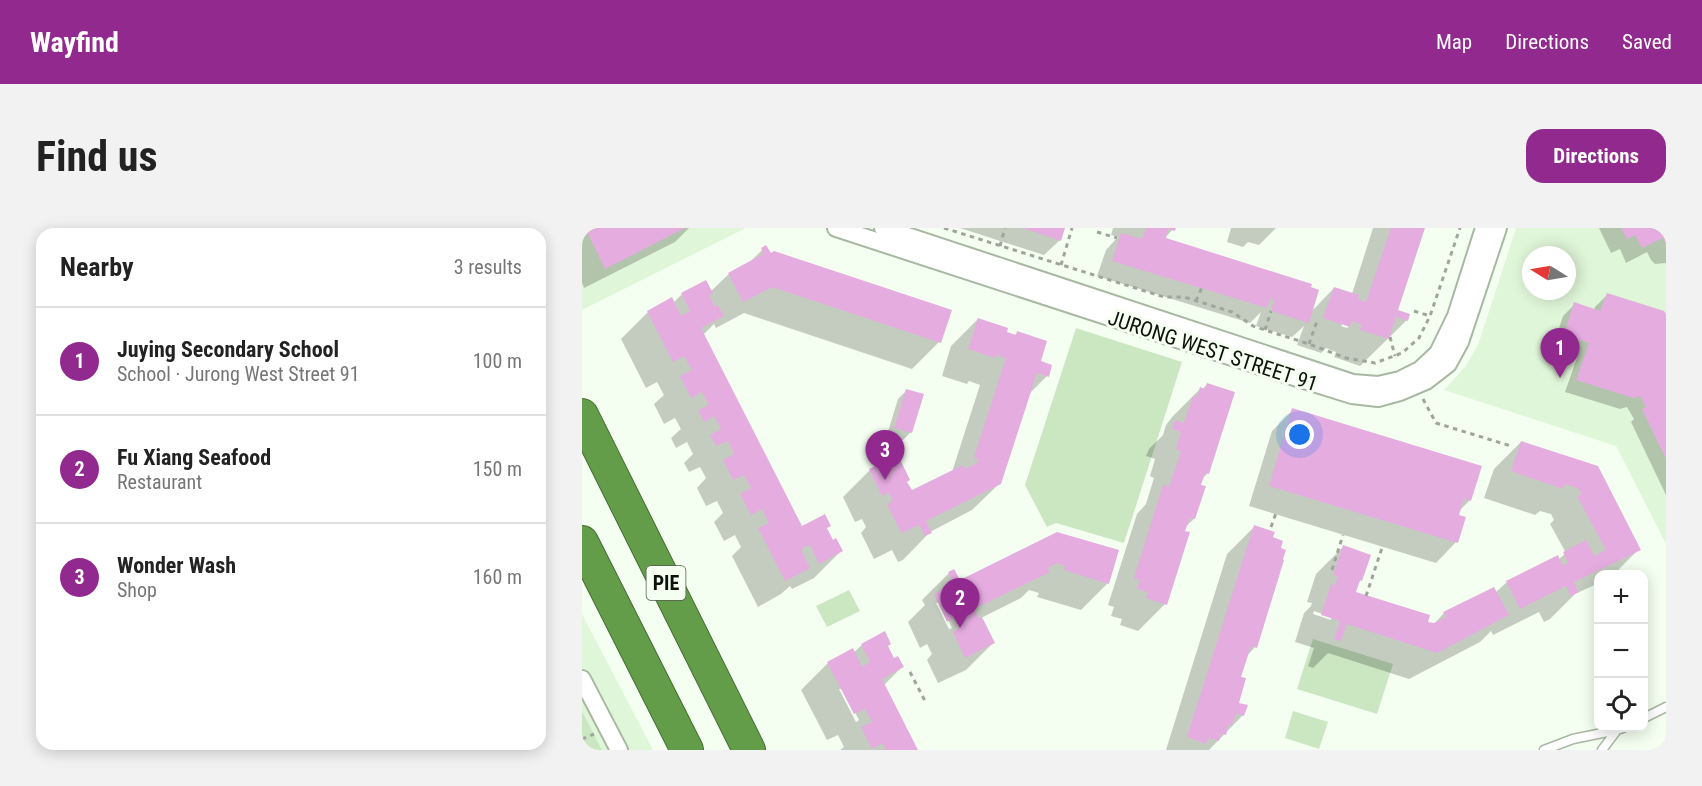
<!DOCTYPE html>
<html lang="en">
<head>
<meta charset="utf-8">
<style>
  :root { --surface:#fff; --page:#f2f2f2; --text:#222; --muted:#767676; --line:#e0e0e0; --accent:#91298e }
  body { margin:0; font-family:"Roboto Condensed",sans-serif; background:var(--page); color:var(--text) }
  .controls { position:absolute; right:18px; bottom:18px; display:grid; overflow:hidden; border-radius:12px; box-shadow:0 3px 15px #0003 }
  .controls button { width:54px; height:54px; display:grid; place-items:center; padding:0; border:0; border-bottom:2px solid var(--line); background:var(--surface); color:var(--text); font:30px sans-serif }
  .compass { position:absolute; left:940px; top:18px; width:54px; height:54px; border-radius:50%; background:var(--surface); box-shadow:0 3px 15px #0003; rotate:281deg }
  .you { position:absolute; left:718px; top:207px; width:21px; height:21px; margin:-15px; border:4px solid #fff; border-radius:50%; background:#1a73e8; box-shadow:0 0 0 9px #1a73e833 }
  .badge { display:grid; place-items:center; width:39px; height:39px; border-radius:50%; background:var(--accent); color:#fff; font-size:20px; font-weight:700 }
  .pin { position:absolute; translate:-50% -50px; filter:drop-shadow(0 2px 3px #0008) }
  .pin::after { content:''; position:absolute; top:32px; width:21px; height:18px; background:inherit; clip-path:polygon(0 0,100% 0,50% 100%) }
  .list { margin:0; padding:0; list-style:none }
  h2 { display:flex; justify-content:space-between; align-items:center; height:78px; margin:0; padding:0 24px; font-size:26px }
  h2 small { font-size:20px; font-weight:400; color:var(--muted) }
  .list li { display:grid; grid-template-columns:39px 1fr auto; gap:18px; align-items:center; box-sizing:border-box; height:108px; padding:0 24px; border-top:2px solid var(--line) }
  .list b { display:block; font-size:22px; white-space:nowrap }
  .list p { margin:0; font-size:20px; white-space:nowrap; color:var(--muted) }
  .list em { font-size:20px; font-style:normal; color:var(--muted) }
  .icon { flex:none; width:33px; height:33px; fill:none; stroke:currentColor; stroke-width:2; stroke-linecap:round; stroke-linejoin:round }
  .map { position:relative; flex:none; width:1084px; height:522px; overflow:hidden; border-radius:18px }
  header { display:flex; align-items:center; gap:36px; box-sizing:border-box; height:84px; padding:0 30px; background:var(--accent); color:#fff }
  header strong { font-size:28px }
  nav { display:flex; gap:33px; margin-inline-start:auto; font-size:21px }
  .intro { display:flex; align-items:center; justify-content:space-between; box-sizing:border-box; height:144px; padding:0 36px }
  h1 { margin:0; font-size:42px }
  .button { padding:15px 27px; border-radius:18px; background:var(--accent); color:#fff; font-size:21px; font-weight:700 }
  main { display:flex; gap:36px; padding:0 36px }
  aside { flex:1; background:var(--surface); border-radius:18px; box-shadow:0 3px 15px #0003 }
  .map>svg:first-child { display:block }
</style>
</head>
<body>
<header>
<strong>Wayfind</strong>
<nav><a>Map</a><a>Directions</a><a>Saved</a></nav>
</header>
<div class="intro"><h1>Find us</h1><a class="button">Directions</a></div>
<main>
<aside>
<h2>Nearby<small>3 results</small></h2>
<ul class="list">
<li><span class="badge">1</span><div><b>Juying Secondary School</b><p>School · Jurong West Street 91</p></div><em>100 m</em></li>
<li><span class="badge">2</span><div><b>Fu Xiang Seafood</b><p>Restaurant</p></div><em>150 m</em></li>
<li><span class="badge">3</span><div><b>Wonder Wash</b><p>Shop</p></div><em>160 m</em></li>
</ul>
</aside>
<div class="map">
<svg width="1084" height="522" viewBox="0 0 1084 522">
  <rect width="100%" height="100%" fill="#f5fff1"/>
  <path fill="#e0f6d8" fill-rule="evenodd" d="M0,0H164L0,82Z
    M934,0H1084V316L1034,218L862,162L883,139L896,117ZM949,27H985V63H949Z
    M0,386L71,522H0Z"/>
  <path fill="#cbe7c1" d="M494,100L600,134L542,315L474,295L465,299L443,257Z
    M267,362L278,383L245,399L234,378Z
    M731,411L811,436L795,486L715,461Z
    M0,483L20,522H0Z
    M711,483L746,494L737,521L703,510Z"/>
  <path fill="#0003" fill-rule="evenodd" d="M0,0H107L93,14L2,60L0,55Z
    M378,0H481L478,12L462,27Z
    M531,0H592L582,11L729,84L752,60L770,66L791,0H841L814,83L825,92L778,138L752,129L754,124L744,120L739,125L715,117L722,98L710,109L674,98L679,84L668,95L515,48L524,22L536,9L529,7ZM761,95L768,97L765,100L759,98Z
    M649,0H694L677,17L666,14L661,19L645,14Z
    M1017,0H1084V35L1073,36L1069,32L1065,24L1044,35L1038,21L1029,25Z
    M180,22L357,114L330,141L162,85L134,100L132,96L121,107L220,300L243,301L250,314L259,323L232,350L210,361L208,358L199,366L176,379L150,328L159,319L153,307L142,313L132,294L141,285L135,273L124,278L115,260L124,250L118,239L107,244L102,235L111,226L105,214L94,220L89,210L99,201L93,190L82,196L72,176L82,167L75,154L64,160L39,111L66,84L91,75L100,66L128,64L147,46L166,36Z
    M1025,67L1081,84L1084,89V267L1049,194L1052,191L1045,179L1038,181L983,164L996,127L971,119L981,88L993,76L1012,82L1013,79Z
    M396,91L423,105L432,108L435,105L457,134L465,148L446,167L418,255L390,282L348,304L321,332L316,334L310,322L292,331L279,305L284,299L280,291L273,294L261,269L288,242L324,254L329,264L370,244L398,157L387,153L385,156L360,148L369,118Z
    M625,156L626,245L618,253L612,291L603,299L583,376L556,403L538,397L540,391L529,388L532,379L526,377L555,286L564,276L572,250L568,248L573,231L564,228L567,221L581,207L584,197L591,188L618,161L620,162Z
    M324,163L329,204L321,212L305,207L316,171Z
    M711,182L898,239L887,273L876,284L874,314L854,335L667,278L690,203Z
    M939,214L1015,239L1057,321L1032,346H1017V355L993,366L968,391L962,394L957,384L911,407L909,403L898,414L827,451L746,425L731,440L726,438L732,420L713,414L722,385L729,378L730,375L725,374L734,346L761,319L779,352L775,356L773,365L851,397L862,385L913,365L925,354L976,332L984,325L968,296L972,292L969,286L958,283L953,287L902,270L912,241ZM732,383L749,389V392L731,386Z
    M672,299L673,419L664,429L657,450L655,476L661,487L627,522H584L645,326Z
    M475,306L526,355L499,382L455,369L457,365L447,362L439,370L399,390L411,415L384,442L356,455L345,432L350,426L345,416L338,420L326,394L343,377L340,372L367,345L377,354ZM354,375H358L370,400L367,401Z
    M280,417L304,419L311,432L320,439L301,458L334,522H258L262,519L256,507L245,512L219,462L246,435L271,425ZM257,461H261L277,492L274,494Z"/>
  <path fill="#e5ace0" d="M3,0H103L23,41Z
    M441,0H483L479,13Z
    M564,0H594L593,3L586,1L584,10L730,56L729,59L737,62L727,95L689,83L692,72L688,70L685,80L530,33L539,5L560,11Z
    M809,0H843L816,82L828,86L826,93L814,89L807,111L778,102L780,97L770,93L768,99L741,90L752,59L777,67L776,71L784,74Z
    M1039,0H1084V17L1081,10L1060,20L1053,7L1045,11Z
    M184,17L189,25L192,23L370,82L359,115L190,59L161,74L146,45L181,26L179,20Z
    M124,52L131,65L127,67L133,79L136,77L142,88L119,100L220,298L243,286L249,298L245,300L251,312L254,310L261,323L237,336L228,317L219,321L228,340L203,353L176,300L187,295L180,281L169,287L158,266L169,260L162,247L151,252L141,232L152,226L146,213L134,218L128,207L139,201L132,188L122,194L116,182L127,177L120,164L109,170L98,148L110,142L102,128L91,134L65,83L90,69L99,88L108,83L99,65Z
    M1025,65L1082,83L1084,86V231L1060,181L1064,179L1058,168L1051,170L994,152L1007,115L982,107L992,74L1018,83Z
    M396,90L426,100L425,104L434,107L435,103L465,113L459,133L470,137L467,149L455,145L419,256L344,293L350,305L343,308L337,297L319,305L305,276L311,273L307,265L300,268L287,241L316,227L328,252L325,254L330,262L381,237L383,241L395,235L396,231L392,229L424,130L414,127L413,130L386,121Z
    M625,155L653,164L627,246L623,245L619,257L624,258L613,291L608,290L603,303L608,304L585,377L564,370L566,364L555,361L558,352L552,350L581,257L587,259L599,223L594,221L599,204L590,201L593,192L602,195L611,168L615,169L618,159L623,161Z
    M324,161L342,166L330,205L312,200Z
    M710,180L900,238L889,273L882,271L877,287L884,289L876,315L687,258Z
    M939,213L1016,238L1059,322L992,354L997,364L989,368L984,358L938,381L924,353L976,327L980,337L986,335L981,324L1004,312L1012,328L1024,322L995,268L1000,266L996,260L983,256L981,261L929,243Z
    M672,297L693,304L691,309L701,313L699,320L704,322L701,331L702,332L675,420L669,418L659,449L664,450L657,475L666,477L662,488L654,485L650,497L647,496L644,507L639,506L637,513L626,510L624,516L605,509Z
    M475,304L537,322L527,356L482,342L483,338L474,335L466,340L468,344L392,381L397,391L400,389L413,415L383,430L371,404L377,400L372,390L365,394L352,366L372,356L366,344L372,341L378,352Z
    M761,317L789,327L780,353L778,352L774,364L848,387L846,394L852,395L864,389L861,384L912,359L927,387L855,425L765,396L759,413L752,411L758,393L739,387L749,356L753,357L756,348L751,347Z
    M303,403L309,416L306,418L312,430L316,428L322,439L300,451L336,522H304L300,515L290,521L279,499L290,494L283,481L272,486L245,434L271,420L280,439L288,434L279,416Z"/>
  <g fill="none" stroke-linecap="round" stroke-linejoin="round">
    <g stroke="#a8b8a2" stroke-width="11">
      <path id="service" d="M1062,490L1084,479
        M962,522L991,511L1035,502L1041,500
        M1020,522L1035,502"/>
    </g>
    <g stroke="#a8b8a2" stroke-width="20">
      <path id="minor" d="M254,0L696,144L770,167L796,170L818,164L844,153L866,136L878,114L916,0
        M301,0L771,155L796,157L818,152L838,142L856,125L874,88L902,0
        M0,451L37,522"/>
    </g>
    <g stroke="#456d34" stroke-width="34">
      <path id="motorway" d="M0,187L167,522
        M0,314L105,522"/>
    </g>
    <path stroke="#9ea69b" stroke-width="3" stroke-dasharray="4.5 4.5" stroke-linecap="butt" d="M362,0L582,69H602L650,84L671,98L683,102L727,116L764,130L793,135L820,125L837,110L848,88L878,0
      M515,4L535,10
      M418,18L423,0
      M479,37L490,0
      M614,73L621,57
      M832,83L848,88
      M683,102L689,83
      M808,109L813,128
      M727,116L735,93
      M841,171L854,195L929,218
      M689,299L694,285
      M750,342L761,307
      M784,368L800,320
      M328,444L343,473
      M0,511L12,506
      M0,521L1,522"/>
    <use href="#service" stroke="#fff" stroke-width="8"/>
    <use href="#minor" stroke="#fff" stroke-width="16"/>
    <use href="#motorway" stroke="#639d4a" stroke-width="32"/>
  </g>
  <g text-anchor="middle" stroke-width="6" stroke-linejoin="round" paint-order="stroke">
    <rect fill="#f5fff1" stroke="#535a50" stroke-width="1.5" x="64.5" y="338" width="39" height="34" rx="4.5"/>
    <g font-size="20" font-weight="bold" fill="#0d130b">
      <text x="84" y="362">PIE</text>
    </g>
    <g font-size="21" fill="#0d130b" stroke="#f5fff1">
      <text transform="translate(631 123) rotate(18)" y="7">JURONG WEST STREET 91</text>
    </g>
  </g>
</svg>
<div class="controls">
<button>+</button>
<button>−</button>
<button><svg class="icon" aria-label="locate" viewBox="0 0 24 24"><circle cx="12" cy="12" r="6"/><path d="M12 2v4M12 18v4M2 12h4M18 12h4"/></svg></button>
</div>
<svg class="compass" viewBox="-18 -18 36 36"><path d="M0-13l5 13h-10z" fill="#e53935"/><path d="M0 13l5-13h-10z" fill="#767676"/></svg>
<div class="you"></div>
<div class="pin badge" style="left:978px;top:150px">1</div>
<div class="pin badge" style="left:378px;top:400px">2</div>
<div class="pin badge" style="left:303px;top:252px">3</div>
</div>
</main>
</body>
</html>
